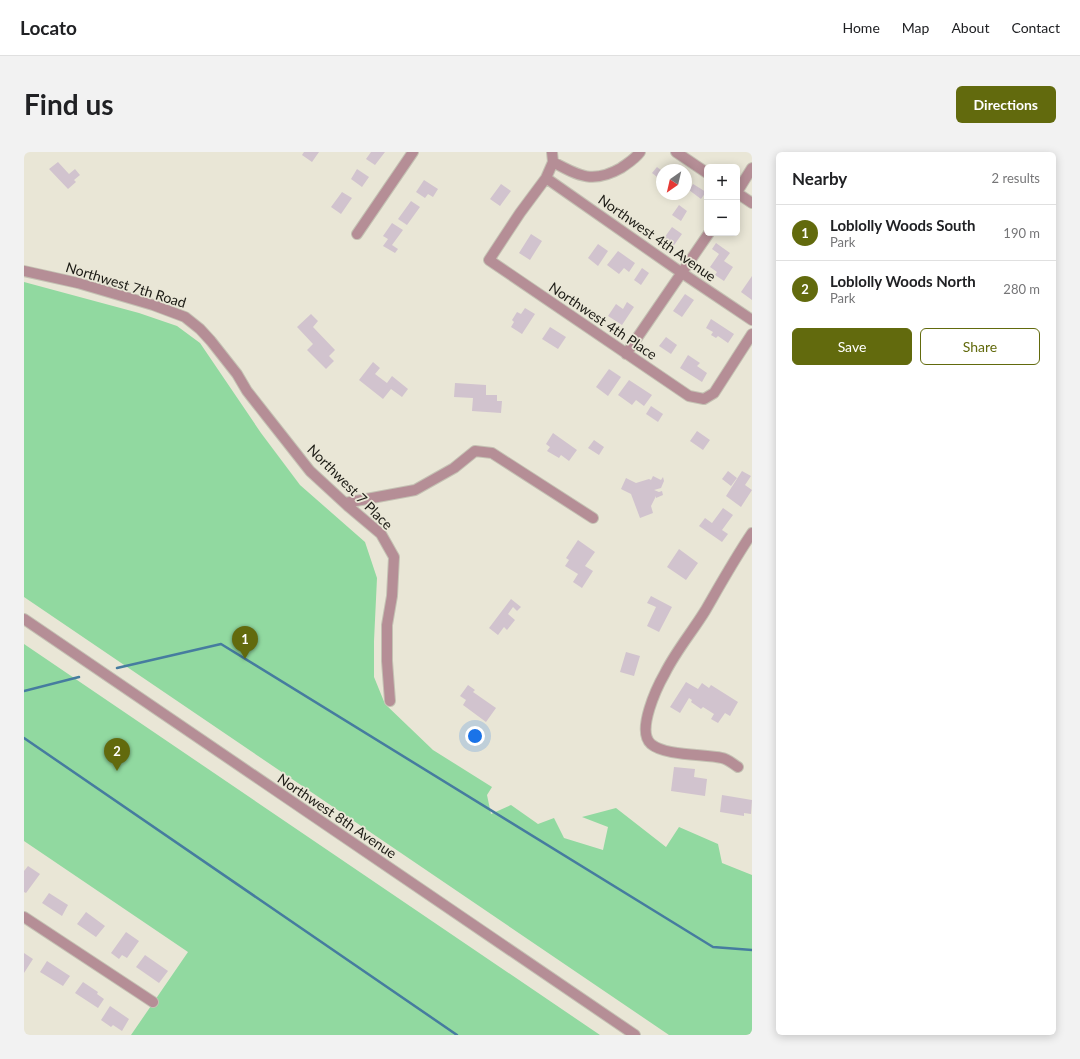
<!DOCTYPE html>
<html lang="en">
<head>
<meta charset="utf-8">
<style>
  :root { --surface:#fff; --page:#f2f2f2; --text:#202124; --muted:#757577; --line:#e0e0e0; --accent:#626a0d }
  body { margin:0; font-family:Lato,sans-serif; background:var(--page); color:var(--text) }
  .controls { position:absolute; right:12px; top:12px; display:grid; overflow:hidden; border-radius:6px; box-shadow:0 2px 10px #0003 }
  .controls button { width:36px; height:36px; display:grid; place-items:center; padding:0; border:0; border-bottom:1px solid var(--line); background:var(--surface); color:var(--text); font:20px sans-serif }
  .compass { position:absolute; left:632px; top:12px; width:36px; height:36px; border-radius:50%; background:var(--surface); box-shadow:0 2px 10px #0003; rotate:214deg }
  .you { position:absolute; left:451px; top:584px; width:14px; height:14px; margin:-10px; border:3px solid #fff; border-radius:50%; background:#1a73e8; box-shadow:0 0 0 6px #1a73e833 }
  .badge { display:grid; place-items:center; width:26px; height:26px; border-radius:50%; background:var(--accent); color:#fff; font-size:13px; font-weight:700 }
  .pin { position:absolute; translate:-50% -33px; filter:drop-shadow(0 1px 2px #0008) }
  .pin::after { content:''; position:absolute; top:21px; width:14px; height:12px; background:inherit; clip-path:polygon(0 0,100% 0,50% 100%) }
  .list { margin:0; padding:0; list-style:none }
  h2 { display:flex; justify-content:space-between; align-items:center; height:52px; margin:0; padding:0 16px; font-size:17px }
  h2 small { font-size:13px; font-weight:400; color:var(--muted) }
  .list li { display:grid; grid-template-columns:26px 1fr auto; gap:12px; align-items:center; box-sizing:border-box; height:56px; padding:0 16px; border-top:1px solid var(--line) }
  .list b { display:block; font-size:15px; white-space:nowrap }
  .list p { margin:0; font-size:13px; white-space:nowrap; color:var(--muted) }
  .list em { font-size:13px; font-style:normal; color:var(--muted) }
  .actions { display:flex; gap:8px; padding:12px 16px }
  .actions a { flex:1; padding:9px 0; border:1px solid var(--accent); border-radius:6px; text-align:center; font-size:14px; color:var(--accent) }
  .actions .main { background:var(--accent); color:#fff }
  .map { position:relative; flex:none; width:728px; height:883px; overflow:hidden; border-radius:6px }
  header { display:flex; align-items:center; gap:24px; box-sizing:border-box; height:56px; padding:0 20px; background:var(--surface); border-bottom:1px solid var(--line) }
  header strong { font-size:19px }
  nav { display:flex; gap:22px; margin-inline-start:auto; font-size:14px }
  .intro { display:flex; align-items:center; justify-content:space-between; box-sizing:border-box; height:96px; padding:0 24px }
  h1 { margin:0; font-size:28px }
  .button { padding:10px 18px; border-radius:6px; background:var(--accent); color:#fff; font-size:14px; font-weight:700 }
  main { display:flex; gap:24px; padding:0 24px }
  aside { flex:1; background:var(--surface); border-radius:6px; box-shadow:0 2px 10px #0003 }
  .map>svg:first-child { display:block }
</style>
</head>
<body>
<header>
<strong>Locato</strong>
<nav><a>Home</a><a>Map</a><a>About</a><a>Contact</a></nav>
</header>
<div class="intro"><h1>Find us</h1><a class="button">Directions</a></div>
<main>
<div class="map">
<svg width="728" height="883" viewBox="0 0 728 883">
  <rect width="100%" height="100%" fill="#e9e6d6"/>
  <path fill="#91d9a0" d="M0,130L115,161L153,174L176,191L237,281L276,333L341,390L353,426L350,489V525L361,552L409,598L468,635L463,643L467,662L487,653L514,672L530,666L540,686L579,698L584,675L558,665L592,656L642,695L655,675L694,692L698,711L728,723V883H645L0,445Z
    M0,492L576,883H107L164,800L0,689Z"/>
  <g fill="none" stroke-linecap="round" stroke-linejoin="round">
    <path stroke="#467c9f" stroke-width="2.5" d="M93,516L197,492L689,795L728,798
      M0,539L55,525
      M0,586L433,883"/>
  </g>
  <path fill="#d1c3ce" d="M280,0H295L288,10L278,3Z
    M347,0H361L351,13L342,7Z
    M34,10L45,22L51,17L56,23L50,28L52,30L44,37L25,17Z
    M633,15L638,19L637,28L628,21Z
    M333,17L345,25L338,35L327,27Z
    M400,28L414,37L409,45L404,42L401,46L392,40Z
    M477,32L487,39L476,54L466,47Z
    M669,32L682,40L677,47L665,38Z
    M318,40L328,46L317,62L307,55Z
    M387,49L396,55L383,73L374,67Z
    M655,53L663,59L657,69L648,63Z
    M368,71L379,78L368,93L374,97L371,101L359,94L364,87L359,84Z
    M648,75L658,82L648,96L638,89Z
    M507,82L518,89L506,108L495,101Z
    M692,91L706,101L700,109L709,115L700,129L691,123L693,120L686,115L695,102L688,97Z
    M574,92L584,99L574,114L564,106Z
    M594,99L611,111L605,120L600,116L595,122L583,113Z
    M618,116L625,121L617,133L610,128Z
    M728,124V148L717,140Z
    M661,142L670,148L658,165L649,159Z
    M603,150L610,155L598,173L584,164L592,152L599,157Z
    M501,156L511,162L498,182L487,175L490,170L488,168L493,160L497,162Z
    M287,162L294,169L289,175L311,198L305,204L310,209L302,217L283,198L289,192L273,175Z
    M687,167L710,182L704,191L694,184L692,186L687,183L689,180L682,176Z
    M526,175L542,185L534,197L518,187Z
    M642,185L653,193L647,202L635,194Z
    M664,203L676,211L673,214L683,221L678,230L656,216Z
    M349,210L356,216L351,222L363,231L368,224L384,237L378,245L367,237L359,247L335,228Z
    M585,217L597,225L584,244L572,235Z
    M605,228L628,243L620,254L612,248L608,253L594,243Z
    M431,231L462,233V243H473V249H478L477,261L448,259L449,246L430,245Z
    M627,254L639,262L634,270L622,262Z
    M673,279L686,288L679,298L666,289Z
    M529,281L553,298L545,309L537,303L535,306L523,299L526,295L522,292Z
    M570,288L580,295L575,303L564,296Z
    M704,319L713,326L707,334L698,327Z
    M718,319L727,324L721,333L728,338L717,355L702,344Z
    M629,324L637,328L639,325L640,329L637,336L630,338L635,340L638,339L639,343L632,346V344L627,354L629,361L616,366L607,342L597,337L602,326L612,331L625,327L627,328Z
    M699,356L709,363L698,378L704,382L698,390L675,374L681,366L688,371Z
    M554,388L571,400L561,414L569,419L558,436L549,430L554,422L541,414L545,408L542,406Z
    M655,397L674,411L662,428L643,415Z
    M627,444L648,455L635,480L623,474L632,455L623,451Z
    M487,447L497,455L493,459L489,455L484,462L491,468L483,478L480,475L474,483L465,476Z
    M602,500L616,504L610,524L596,520Z
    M662,530L674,537L678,531L685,536L687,533L714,550L706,564L701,561L694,571L687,567L690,562L679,555L677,557L667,550L668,548L665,546L656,561L646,555Z
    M444,533L451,538L449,540L472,556L462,570L439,553L442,548L436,544Z
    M650,615L671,617L670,625L683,627L681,644L647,639Z
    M698,643L728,648L727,662L720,661V664L696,660Z
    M4,714L16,722L2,741L0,740V719Z
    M25,741L44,753L38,764L18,751Z
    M62,760L81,774L72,785L53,772Z
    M102,780L115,789L103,806L98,803L95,807L87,801Z
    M0,801L9,807L0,821Z
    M121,803L144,819L135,831L112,815Z
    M23,809L46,824L39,834L16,820Z
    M59,830L74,840L73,842L80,847L74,856L51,841Z
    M86,854L105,867L98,879L89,873L87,875L77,868Z"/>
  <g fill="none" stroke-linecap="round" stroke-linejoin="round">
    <g stroke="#c4c1b3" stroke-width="12">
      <path id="minor" d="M528,0L529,10L522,26L496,61L465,108L665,244L680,247L690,241L728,182
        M652,0L683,21
        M529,10C555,24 569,32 597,16C604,11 611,7 616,0
        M522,26L658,121L728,168
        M713,40L728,16
        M713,41L728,51
        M333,82L389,0
        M0,119L54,131L129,153L161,165L176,177L187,189L213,222L223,239L245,267L286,319L325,355L357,382L370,405L368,444L363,473V509L366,549
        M602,202L685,81
        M321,351L391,338L430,316L451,299L468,301L569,366
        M0,467L611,883
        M714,615C709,612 704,607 698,606C680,602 641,604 627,592C612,579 633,535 641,521C652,499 668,480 681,459C696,433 711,406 728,381
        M0,765L129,850"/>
    </g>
    <use href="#minor" stroke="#b58e96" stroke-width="10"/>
  </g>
  <g text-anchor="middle" stroke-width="3.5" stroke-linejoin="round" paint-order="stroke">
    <g font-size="14" fill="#1b1a14" stroke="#e9e6d6">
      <text transform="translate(633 86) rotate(35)" y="5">Northwest 4th Avenue</text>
      <text transform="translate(102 133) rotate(17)" y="5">Northwest 7th Road</text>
      <text transform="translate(579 169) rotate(34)" y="5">Northwest 4th Place</text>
      <text transform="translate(326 335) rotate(45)" y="5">Northwest 7 Place</text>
      <text transform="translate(313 664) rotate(34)" y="5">Northwest 8th Avenue</text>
    </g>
  </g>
</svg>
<div class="controls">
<button>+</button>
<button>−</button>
</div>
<svg class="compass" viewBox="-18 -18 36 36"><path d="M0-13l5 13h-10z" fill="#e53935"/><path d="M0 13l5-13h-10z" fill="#757577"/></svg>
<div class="you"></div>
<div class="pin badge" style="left:221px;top:507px">1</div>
<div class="pin badge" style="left:93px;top:619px">2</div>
</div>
<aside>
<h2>Nearby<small>2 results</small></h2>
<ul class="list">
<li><span class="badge">1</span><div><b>Loblolly Woods South</b><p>Park</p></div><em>190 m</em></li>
<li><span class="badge">2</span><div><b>Loblolly Woods North</b><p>Park</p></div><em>280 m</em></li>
</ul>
<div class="actions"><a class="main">Save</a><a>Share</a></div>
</aside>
</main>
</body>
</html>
